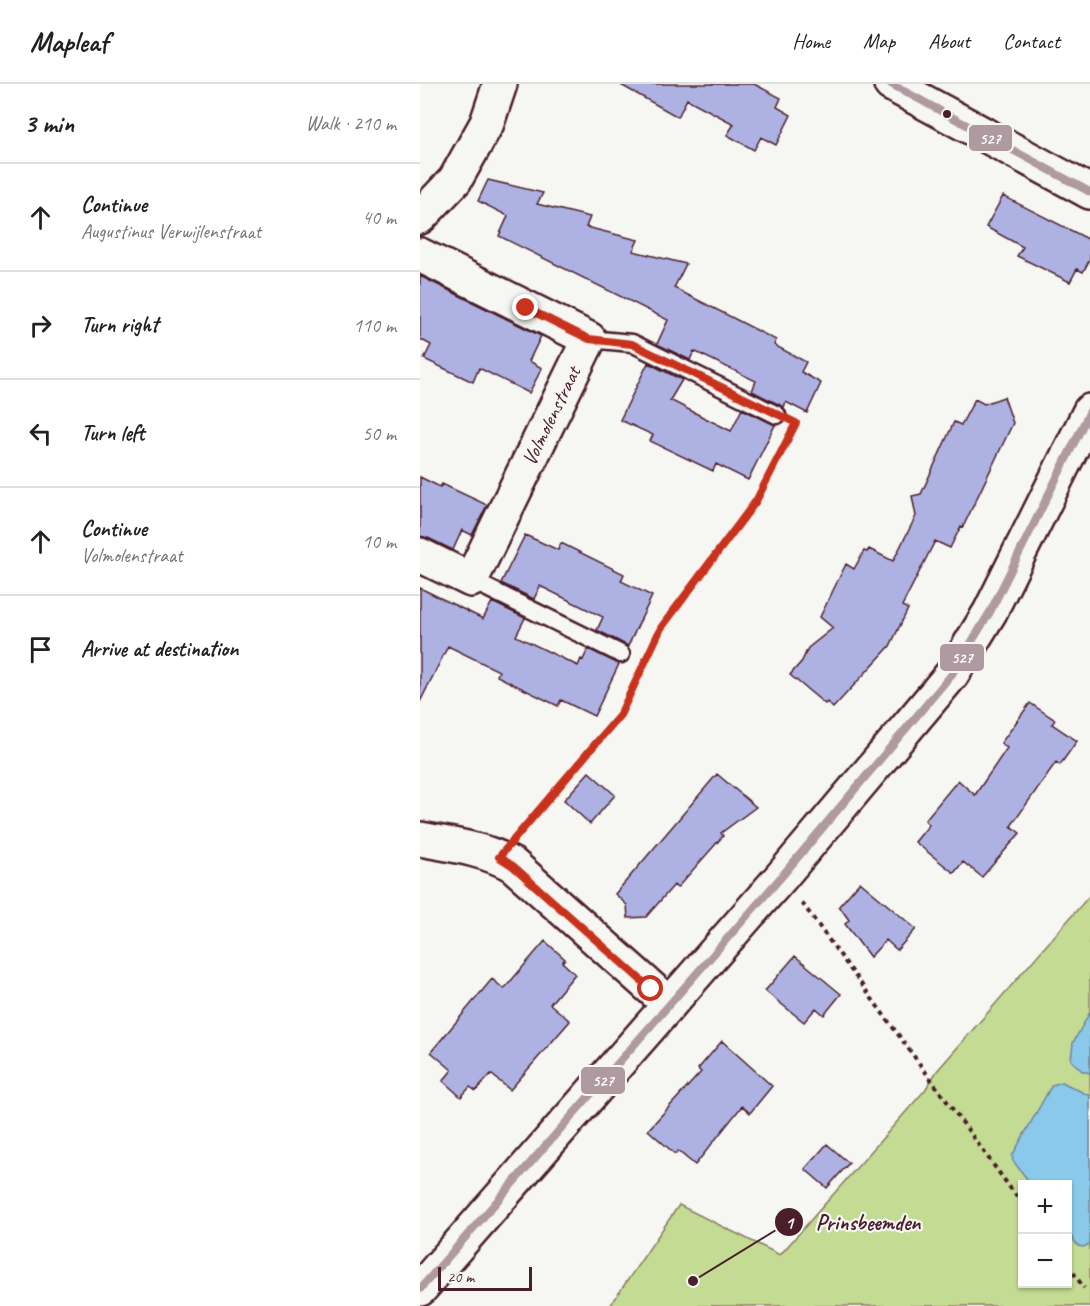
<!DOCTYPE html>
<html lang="en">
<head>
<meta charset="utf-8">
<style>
  :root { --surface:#fff; --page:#f2f2f2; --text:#202124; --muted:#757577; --line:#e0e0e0 }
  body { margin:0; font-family:Caveat,sans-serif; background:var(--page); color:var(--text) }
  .controls { position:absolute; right:18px; bottom:18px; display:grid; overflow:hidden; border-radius:0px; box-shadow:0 2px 4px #0004 }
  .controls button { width:54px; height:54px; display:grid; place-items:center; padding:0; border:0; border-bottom:2px solid var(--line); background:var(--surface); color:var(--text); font:30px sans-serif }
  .scale { position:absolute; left:18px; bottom:15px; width:94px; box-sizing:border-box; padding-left:6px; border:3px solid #4a1f2b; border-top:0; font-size:16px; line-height:21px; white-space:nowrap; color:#4a1f2b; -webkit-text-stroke:4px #f6f6f2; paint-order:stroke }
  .stop { position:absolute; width:18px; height:18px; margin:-14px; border:4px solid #c8321e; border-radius:50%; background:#fff }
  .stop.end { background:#c8321e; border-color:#fff; box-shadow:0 2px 6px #0008 }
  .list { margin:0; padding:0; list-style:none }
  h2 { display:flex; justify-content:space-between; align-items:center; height:78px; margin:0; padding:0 24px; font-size:26px }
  h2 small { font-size:20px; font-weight:400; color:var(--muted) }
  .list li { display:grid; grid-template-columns:39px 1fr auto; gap:18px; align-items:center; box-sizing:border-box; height:108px; padding:0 24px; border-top:2px solid var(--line) }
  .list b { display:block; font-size:22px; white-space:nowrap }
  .list p { margin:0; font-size:20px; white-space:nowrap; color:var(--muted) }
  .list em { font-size:20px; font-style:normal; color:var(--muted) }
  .icon { flex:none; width:33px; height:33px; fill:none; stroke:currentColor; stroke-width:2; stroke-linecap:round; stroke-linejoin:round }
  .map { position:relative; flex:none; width:670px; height:1222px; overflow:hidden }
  header { display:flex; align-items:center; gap:36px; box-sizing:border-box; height:84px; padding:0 30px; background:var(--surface); border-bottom:2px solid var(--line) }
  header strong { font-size:28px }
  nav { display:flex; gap:33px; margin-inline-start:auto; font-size:21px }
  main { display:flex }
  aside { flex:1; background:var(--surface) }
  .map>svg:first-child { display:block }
</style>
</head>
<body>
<header>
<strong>Mapleaf</strong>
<nav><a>Home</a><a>Map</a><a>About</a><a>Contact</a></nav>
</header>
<main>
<aside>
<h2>3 min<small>Walk · 210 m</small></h2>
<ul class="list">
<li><svg class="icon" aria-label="ahead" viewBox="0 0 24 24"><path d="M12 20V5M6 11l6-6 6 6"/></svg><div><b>Continue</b><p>Augustinus Verwijlenstraat</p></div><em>40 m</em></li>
<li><svg class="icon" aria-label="right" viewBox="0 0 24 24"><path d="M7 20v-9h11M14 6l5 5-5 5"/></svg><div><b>Turn right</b></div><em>110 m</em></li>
<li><svg class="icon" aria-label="left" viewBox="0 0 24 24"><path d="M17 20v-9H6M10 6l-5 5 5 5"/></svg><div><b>Turn left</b></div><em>50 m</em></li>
<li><svg class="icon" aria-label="ahead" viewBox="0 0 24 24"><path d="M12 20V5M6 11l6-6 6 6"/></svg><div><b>Continue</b><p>Volmolenstraat</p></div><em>10 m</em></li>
<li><svg class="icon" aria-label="arrive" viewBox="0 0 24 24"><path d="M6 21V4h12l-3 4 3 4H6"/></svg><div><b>Arrive at destination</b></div></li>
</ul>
</aside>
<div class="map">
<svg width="670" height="1222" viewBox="0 0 670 1222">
  <rect width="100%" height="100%" fill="#f6f6f2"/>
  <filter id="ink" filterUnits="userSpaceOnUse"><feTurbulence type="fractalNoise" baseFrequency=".0167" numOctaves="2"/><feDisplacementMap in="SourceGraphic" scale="12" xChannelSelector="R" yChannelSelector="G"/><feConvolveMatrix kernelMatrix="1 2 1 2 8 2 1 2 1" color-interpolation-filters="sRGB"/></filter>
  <g filter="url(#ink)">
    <path fill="#c3db92" stroke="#867d5e" stroke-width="1.5" fill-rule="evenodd" d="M670,811V1222H190L259,1121L360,1171L505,1006L517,987ZM602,1100H648V1200H602Z"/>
    <path fill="#8ac9ea" stroke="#70859e" stroke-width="1.5" d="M670,928V989L662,987L651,976L653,959Z
      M642,998L670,1012V1160L663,1163L658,1162L648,1148V1100H611L593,1077L592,1072L632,1001Z"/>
    <path fill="#aeb2e3" stroke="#4a1f2b" stroke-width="1.5" d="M199,0H334L361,14L357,23L371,31L356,61L341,53L334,66L307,51L314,40L267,15L258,33Z
      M68,96L123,109L117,120L170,133L166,143L218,156L213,167L266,180L254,204L356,256L354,261L386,278L381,288L401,299L387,329L366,318L364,323L332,307L336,297L274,267L270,276L237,260L248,236L79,152L88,132L58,117Z
      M583,112L670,156V175L663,188L657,185L650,198L597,172L603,163L566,143Z
      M0,192L121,252L109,277L122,284L109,309L59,284L53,298L4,275L11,261L0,255Z
      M228,279L262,296L250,316L281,332L311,347L322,325L355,341L328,396L296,380L293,387L230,357L233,351L200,336Z
      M584,313L593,339L543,443L541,442L530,464L515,457L482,522L488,525L470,562L413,624L407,618L405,620L370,591L382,577L388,564L413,544L400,533L426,480L434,485L444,467L447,468L449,465L473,477L496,432L492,412L501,410L534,338L541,341L555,315L564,320Z
      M0,393L20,403L22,400L67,421L52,451L42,446L33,466L8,454L0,452Z
      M105,451L138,466L141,459L204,490L201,497L232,512L208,562L177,546L183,533L120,502L114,515L81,499Z
      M0,504L63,535L72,518L105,534L96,552L158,582L161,575L163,576L168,565L199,580L174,632L141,616L138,622L77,592L79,587L28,562L0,618Z
      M610,619L635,636L632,640L657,657L640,681L636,678L591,742L600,749L562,793L543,778L534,789L495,758L509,741L505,736L538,696L555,711L587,664L581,659Z
      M169,688L195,711L170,740L144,716Z
      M297,690L336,723L301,749L303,752L257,804L254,801L226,833L208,834L207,821L195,810Z
      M440,798L496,845L477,866L466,856L450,873L425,840L429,836L419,822Z
      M125,857L145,875L142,878L155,890L130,920L150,937L90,1006L71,990L56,1007L50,1003L41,1013L23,997L32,986L11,968L72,895L84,905Z
      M375,872L421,910L404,931L396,924L384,938L345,907Z
      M302,957L352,1002L330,1029L322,1022L275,1081L258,1067L255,1070L228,1046L281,988L278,985Z
      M407,1060L429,1079L407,1104L385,1085Z"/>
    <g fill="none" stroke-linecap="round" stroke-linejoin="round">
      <g stroke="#4a1f2b" stroke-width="21">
        <path id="lane" d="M169,255L212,259L357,331
          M51,496L201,570"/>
      </g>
      <g stroke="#4a1f2b" stroke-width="38">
        <path id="street" d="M471,0L670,108
          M0,133L35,96L67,39L80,0
          M0,171L169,255L51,496L0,471
          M0,755C32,761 65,765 93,781L249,920
          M0,1205L362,792L532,590L570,528L670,327"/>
      </g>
      <path stroke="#4a1f2b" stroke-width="4" stroke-dasharray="4.5 4.5" stroke-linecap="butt" d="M226,576L241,544L336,417L369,353
        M99,749L200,631L222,585
        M382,819L602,1120
        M648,1181L664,1204"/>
      <use href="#lane" stroke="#f6f6f2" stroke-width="16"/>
      <use href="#street" stroke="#f6f6f2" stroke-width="33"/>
      <g stroke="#f6f6f2" stroke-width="12">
        <path id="bus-1" d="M471,0L670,108
          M0,1205L362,792L532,590L570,528L670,327"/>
      </g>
      <use href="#bus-1" stroke="#ae9aa0" stroke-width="8"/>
    </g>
  </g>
  <g fill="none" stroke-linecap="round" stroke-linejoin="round" filter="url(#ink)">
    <path stroke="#c8321e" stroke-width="8" d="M106,224L169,255L212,260L376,339L336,417L241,544L200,631L79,773L93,782L231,905"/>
  </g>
  <circle fill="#4a1f2b" stroke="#f6f6f2" stroke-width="2" cx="527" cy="30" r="5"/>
  <g text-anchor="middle" stroke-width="4.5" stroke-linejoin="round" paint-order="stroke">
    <g font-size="21" fill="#4a1f2b" stroke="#f6f6f2">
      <text transform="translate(131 332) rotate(-64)" y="7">Volmolenstraat</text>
    </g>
  </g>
  <path fill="none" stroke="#4a1f2b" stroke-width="2" d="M273 1197L369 1138"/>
  <g fill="#4a1f2b" stroke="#f6f6f2" stroke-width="2">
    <circle cx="273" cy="1197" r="6"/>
    <circle cx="369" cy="1138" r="15"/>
  </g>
  <g font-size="18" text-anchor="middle" font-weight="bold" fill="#fff">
    <text x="369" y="1145">1</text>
  </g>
  <g font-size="22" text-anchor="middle" font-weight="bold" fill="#4a1f2b" stroke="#f6f6f2" stroke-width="4.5" stroke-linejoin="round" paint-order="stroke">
    <text x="448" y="1146">Prinsbeemden</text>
  </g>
  <g stroke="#f6f6f2" stroke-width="2">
    <rect x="548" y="40" width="45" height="28" rx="6" fill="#ae9aa0"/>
    <rect x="519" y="559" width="46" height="29" rx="6" fill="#ae9aa0"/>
    <rect x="160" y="982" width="46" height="29" rx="6" fill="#ae9aa0"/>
  </g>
  <g font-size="16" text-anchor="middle" font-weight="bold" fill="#fff">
    <text x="570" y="60">527</text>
    <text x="542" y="579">527</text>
    <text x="183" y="1002">527</text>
  </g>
</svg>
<div class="controls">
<button>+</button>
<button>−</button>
</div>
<div class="scale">20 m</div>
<div class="stop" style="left:231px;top:905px"></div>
<div class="stop end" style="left:106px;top:224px"></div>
</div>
</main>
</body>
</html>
